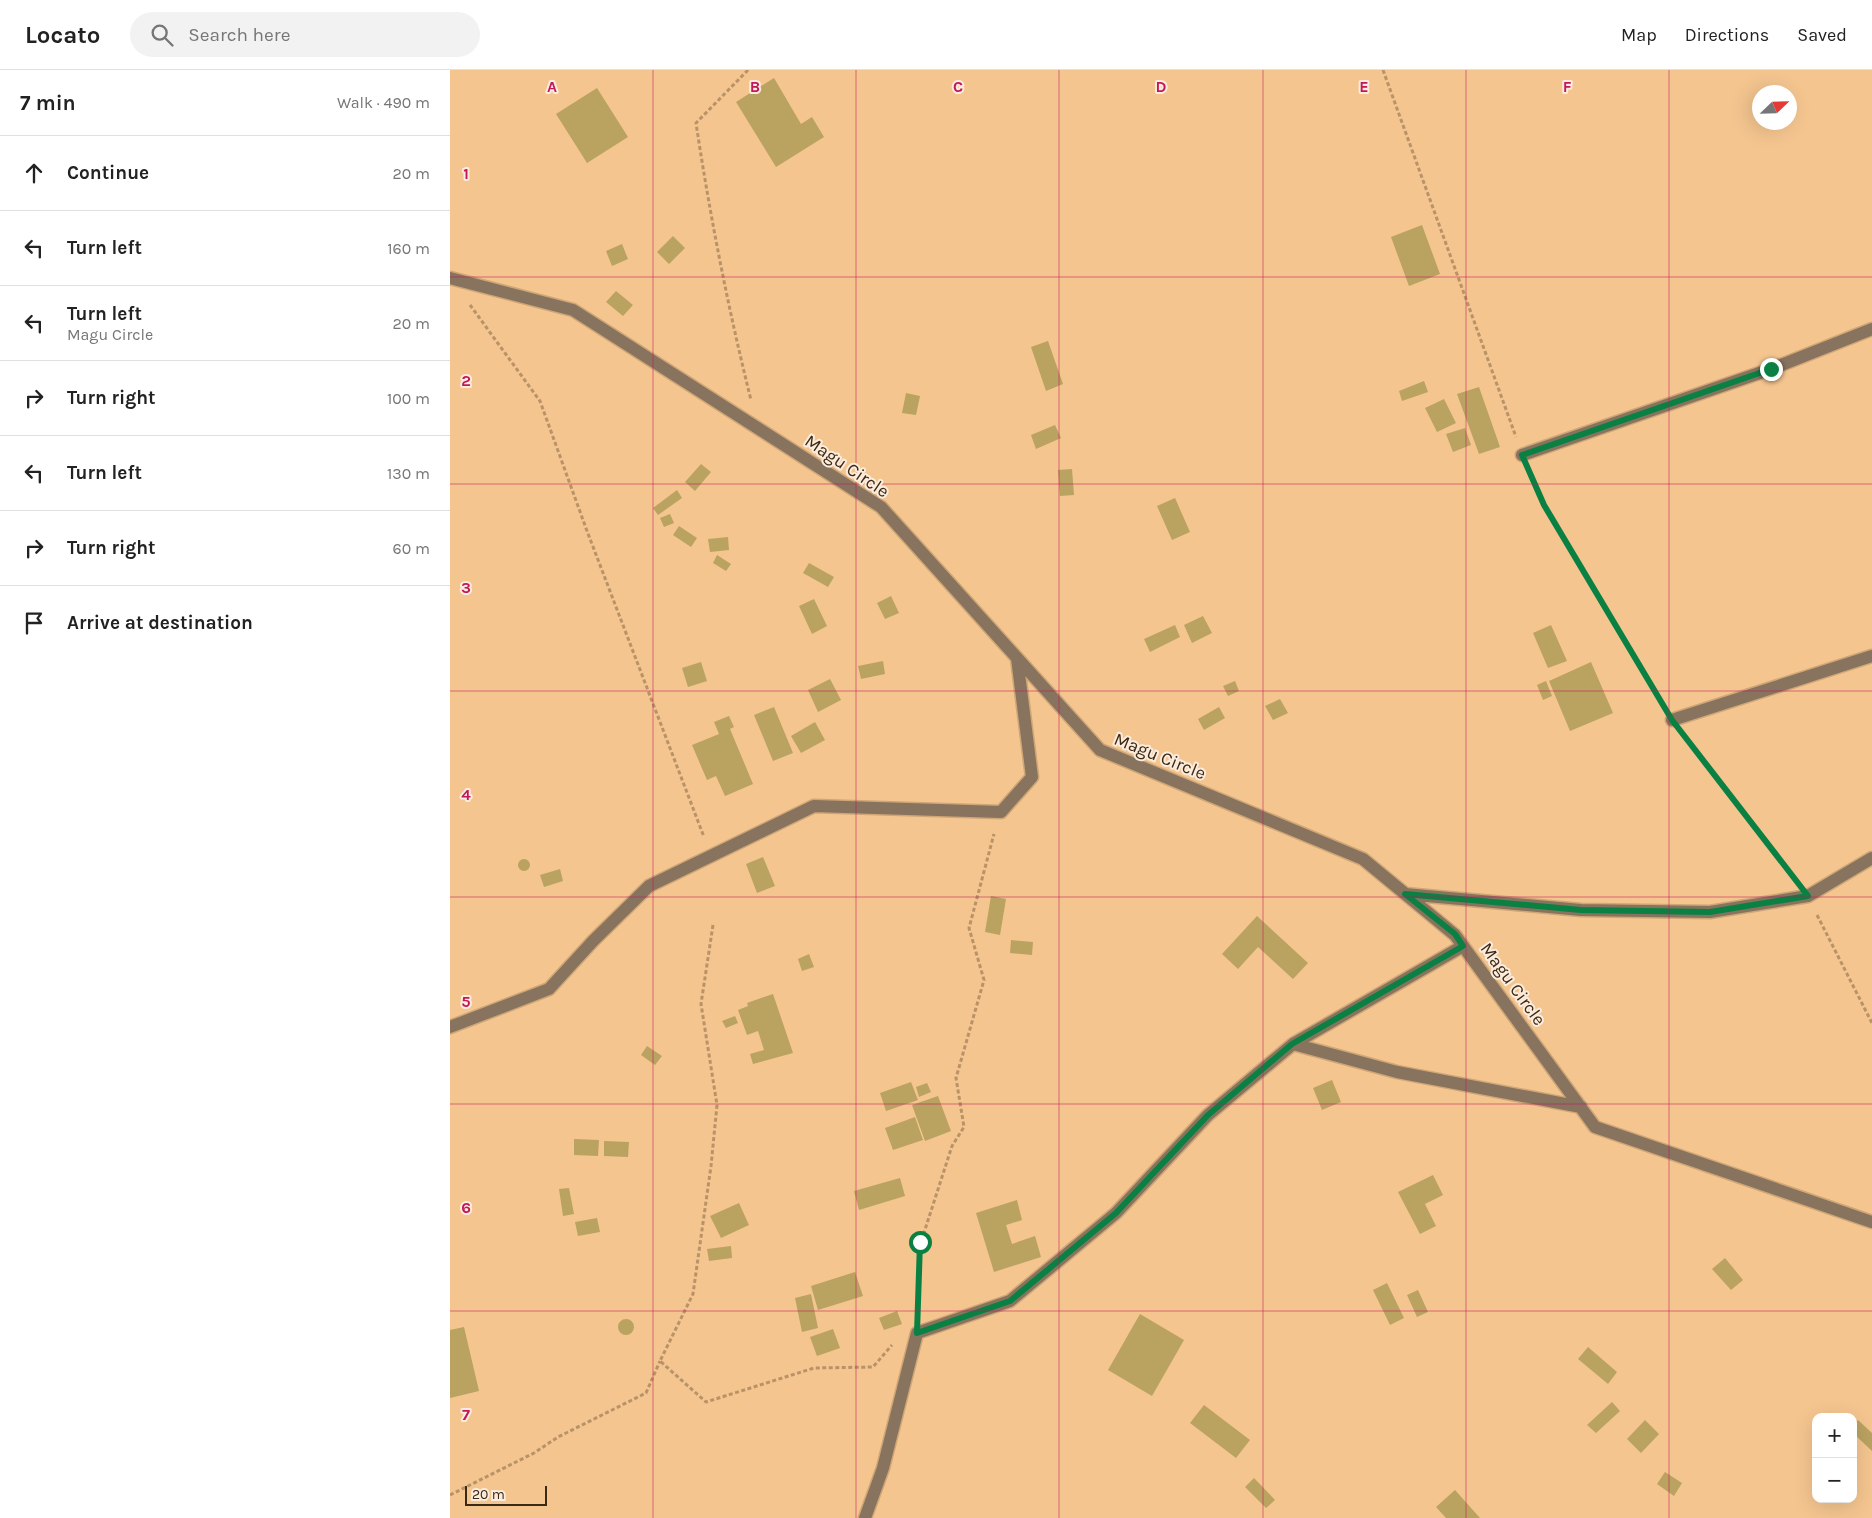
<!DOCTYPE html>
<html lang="en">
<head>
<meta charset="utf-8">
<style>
  :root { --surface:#fff; --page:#f2f2f2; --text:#222; --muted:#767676; --line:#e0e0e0 }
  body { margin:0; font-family:Karla,sans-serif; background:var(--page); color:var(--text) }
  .controls { position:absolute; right:15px; bottom:15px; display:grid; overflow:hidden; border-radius:10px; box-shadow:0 5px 20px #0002 }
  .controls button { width:45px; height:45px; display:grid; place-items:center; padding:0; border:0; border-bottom:1px solid var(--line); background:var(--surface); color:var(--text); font:25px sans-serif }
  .compass { position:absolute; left:1302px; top:15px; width:45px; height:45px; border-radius:50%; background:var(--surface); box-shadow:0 5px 20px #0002; rotate:67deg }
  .scale { position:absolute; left:15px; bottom:12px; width:82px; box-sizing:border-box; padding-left:5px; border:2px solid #3c2914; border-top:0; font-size:14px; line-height:18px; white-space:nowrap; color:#3c2914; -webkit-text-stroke:4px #fbecdd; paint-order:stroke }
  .stop { position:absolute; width:15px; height:15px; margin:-11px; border:4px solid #0b8043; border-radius:50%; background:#fff }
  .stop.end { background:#0b8043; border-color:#fff; box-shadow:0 1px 5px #0008 }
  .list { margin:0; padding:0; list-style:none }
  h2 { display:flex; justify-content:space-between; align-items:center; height:65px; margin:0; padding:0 20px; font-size:21px }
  h2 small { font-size:16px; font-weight:400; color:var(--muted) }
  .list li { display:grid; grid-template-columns:32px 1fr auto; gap:15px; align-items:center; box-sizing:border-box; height:75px; padding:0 20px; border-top:1px solid var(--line) }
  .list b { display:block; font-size:19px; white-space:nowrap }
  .list p { margin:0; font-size:16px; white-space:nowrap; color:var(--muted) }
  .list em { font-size:16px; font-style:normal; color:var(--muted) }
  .icon { flex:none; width:28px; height:28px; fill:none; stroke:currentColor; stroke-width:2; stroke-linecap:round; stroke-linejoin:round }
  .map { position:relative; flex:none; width:1422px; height:1448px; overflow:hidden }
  header { display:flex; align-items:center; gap:30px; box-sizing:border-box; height:70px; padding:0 25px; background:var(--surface); border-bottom:1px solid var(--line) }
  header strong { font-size:24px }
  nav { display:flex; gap:28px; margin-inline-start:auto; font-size:18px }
  .search { width:350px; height:45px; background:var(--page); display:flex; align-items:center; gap:12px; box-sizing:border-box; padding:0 18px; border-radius:28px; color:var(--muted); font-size:19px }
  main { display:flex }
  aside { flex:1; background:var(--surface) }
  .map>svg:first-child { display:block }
</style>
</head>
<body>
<header>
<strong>Locato</strong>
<div class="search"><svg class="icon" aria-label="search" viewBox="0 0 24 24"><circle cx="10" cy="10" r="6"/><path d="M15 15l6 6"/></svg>Search here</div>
<nav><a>Map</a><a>Directions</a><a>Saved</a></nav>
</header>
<main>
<aside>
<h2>7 min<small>Walk · 490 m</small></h2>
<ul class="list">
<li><svg class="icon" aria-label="ahead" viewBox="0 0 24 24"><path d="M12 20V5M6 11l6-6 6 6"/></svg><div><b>Continue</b></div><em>20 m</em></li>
<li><svg class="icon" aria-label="left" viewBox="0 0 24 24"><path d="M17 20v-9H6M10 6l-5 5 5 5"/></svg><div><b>Turn left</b></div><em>160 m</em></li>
<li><svg class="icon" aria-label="left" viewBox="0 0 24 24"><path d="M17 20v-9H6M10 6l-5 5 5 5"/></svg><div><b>Turn left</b><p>Magu Circle</p></div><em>20 m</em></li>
<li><svg class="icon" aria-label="right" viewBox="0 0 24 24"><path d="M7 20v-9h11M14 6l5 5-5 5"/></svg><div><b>Turn right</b></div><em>100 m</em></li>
<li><svg class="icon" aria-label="left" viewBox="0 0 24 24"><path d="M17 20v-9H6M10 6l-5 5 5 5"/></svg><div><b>Turn left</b></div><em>130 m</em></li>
<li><svg class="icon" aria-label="right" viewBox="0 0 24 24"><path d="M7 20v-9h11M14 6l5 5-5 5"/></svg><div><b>Turn right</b></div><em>60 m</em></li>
<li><svg class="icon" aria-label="arrive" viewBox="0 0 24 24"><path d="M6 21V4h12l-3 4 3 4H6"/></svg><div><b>Arrive at destination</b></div></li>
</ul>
</aside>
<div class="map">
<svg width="1422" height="1448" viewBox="0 0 1422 1448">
  <rect width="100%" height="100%" fill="#f4c58f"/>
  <path fill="#baa261" d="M324,8L351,54L362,47L374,67L326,97L286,32Z
    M147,18L178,67L137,93L106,44Z
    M972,155L990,204L959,216L941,167Z
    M223,166L235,178L219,194L207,182Z
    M172,174L178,189L162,196L156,181Z
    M166,221L183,235L173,246L156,232Z
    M598,271L613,314L596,321L581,277Z
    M974,311L978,322L952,331L949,321Z
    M1029,317L1050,377L1029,384L1007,324Z
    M456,323L470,326L466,345L452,343Z
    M994,329L1006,353L987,362L975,338Z
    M605,355L611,368L586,379L581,365Z
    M1015,358L1021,375L1003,382L996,364Z
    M251,394L261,402L245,421L235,412Z
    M622,399L624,425L610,426L608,400Z
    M227,420L232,428L208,445L203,438Z
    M725,428L740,462L722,470L707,436Z
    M220,444L224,453L214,457L210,448Z
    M229,456L247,468L241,477L223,465Z
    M278,467L279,480L260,482L258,469Z
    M267,485L281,494L276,501L263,493Z
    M359,493L384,507L378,517L353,503Z
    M441,526L449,543L435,549L427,533Z
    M364,529L377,556L362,564L349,536Z
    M753,546L762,563L742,573L734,555Z
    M725,555L730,567L700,582L694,569Z
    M1101,555L1117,591L1098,598L1083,563Z
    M433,591L435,604L411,609L408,596Z
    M251,592L257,611L238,617L232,598Z
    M1141,592L1163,643L1120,661L1099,611Z
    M380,609L391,630L368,642L358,620Z
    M785,611L789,621L778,626L773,616Z
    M1096,611L1102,626L1093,630L1087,615Z
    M830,629L838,643L823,650L815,636Z
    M324,637L343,683L323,691L304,645Z
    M769,637L775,648L754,660L748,649Z
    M279,646L284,657L280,659L303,714L275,726L266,706L257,710L242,675L269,664L264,652Z
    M365,652L375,670L351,683L341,666Z
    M313,787L325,816L307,823L296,794Z
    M68 795a6 6 0 1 1 12 0a6 6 0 1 1-12 0Z
    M110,799L113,811L94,817L90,805Z
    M541,826L556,829L550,865L535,862Z
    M807,846L858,893L843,909L808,877L788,899L772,884Z
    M561,870L583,872L582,885L560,883Z
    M359,884L364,897L352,901L348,889Z
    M323,924L343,983L303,994L300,984L314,980L308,961L297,965L288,940L298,936L297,933Z
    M285,946L288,953L276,958L272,951Z
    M197,976L212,986L205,995L191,985Z
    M882,1010L891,1032L872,1040L863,1018Z
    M461,1012L468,1030L436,1041L430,1023Z
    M477,1013L481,1022L469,1027L466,1017Z
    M488,1026L501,1061L475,1071L462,1035Z
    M465,1047L473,1070L443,1080L435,1058Z
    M124,1069L149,1070L148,1086L124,1085Z
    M154,1071L179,1072L178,1087L154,1086Z
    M983,1105L993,1125L975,1134L986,1156L970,1164L948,1122Z
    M450,1108L455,1126L409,1140L404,1121Z
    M119,1118L124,1144L113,1146L109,1119Z
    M567,1130L572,1150L556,1155L562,1174L585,1166L591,1187L544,1202L526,1143Z
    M289,1133L299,1155L271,1168L260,1146Z
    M147,1148L150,1162L128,1166L125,1152Z
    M281,1176L282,1188L259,1191L257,1179Z
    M1275,1188L1293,1210L1281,1220L1262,1199Z
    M405,1202L413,1226L368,1240L361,1216Z
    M937,1213L954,1248L940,1255L923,1220Z
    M968,1220L978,1242L967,1247L957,1225Z
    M361,1224L368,1258L352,1262L345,1228Z
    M447,1241L452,1254L434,1260L429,1248Z
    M690,1244L734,1270L702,1326L658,1300Z
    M168 1257a8 8 0 1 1 16 0a8 8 0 1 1-16 0Z
    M14,1257L29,1321L0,1328V1260Z
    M383,1259L390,1278L367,1286L360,1267Z
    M1138,1277L1167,1302L1158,1314L1128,1289Z
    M1162,1332L1170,1341L1146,1363L1137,1355Z
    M754,1335L800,1370L786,1388L740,1353Z
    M1195,1350L1209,1364L1191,1383L1177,1369Z
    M1408,1350L1422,1363V1381L1403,1363V1355Z
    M1215,1402L1232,1413L1224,1426L1207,1414Z
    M804,1408L825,1430L816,1438L795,1417Z
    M1005,1420L1030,1448H996L986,1437Z"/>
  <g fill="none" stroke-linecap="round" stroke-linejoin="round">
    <g stroke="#cfa676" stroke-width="15">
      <path id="minor" d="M0,208L123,240L431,437L650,680L913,789L1005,865L1145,1057L1422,1152
        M1072,385L1321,299L1422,259
        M1222,650L1422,586
        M955,824L1131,840L1260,842L1358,826L1422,788
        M0,957L99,919L143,871L199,816L364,736L551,742L582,707L567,588
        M843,974L1013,876
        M415,1448L433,1398L467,1263L560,1231L666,1143L758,1045L843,974L947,1002L1131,1037"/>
    </g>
    <path stroke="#b99367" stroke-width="3" stroke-dasharray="4 2.5" stroke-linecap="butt" d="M298,0L246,53C260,146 278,238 301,330
      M933,0L1066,367
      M20,235L90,331L137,461L254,767
      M1080,403L1094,435L1213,634
      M1235,666L1343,808
      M1367,845L1422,953
      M263,855L251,934L267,1035L261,1096L243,1224L210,1291L256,1332L364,1298L423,1297L442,1275
      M467,1242L471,1172L502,1076L514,1057L506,1008L534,910L519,858L544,764
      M0,1425L84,1383L108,1367L196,1323L210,1291"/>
    <use href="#minor" stroke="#87735e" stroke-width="12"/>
  </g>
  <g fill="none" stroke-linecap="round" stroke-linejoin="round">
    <path stroke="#0b8043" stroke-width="6" d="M470,1172L467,1263L560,1231L666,1143L758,1045L842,974L1013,876L1005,864L955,824L1131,840L1260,842L1358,826L1222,650L1094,435L1072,385L1321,299"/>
  </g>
  <path fill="none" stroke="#c2185b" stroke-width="1" stroke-opacity="0.55" d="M203,0V1448M406,0V1448M609,0V1448M813,0V1448M1016,0V1448M1219,0V1448M0,207H1422M0,414H1422M0,621H1422M0,827H1422M0,1034H1422M0,1241H1422"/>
  <g text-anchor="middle" stroke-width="4" stroke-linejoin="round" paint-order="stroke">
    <g font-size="18" fill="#3c2914" stroke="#fbecdd">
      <text transform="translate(397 396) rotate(34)" y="6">Magu Circle</text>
      <text transform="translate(710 686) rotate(22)" y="6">Magu Circle</text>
      <text transform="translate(1063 914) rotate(54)" y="6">Magu Circle</text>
    </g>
  </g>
  <g font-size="16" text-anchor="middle" font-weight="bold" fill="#c2185b" stroke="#fbecdd" stroke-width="4" stroke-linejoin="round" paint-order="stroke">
    <text x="102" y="22">A</text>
    <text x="305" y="22">B</text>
    <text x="508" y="22">C</text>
    <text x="711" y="22">D</text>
    <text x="914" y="22">E</text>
    <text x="1117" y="22">F</text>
    <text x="16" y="109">1</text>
    <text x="16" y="316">2</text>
    <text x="16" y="523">3</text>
    <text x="16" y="730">4</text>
    <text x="16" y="937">5</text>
    <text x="16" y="1143">6</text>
    <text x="16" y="1350">7</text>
  </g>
</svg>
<div class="controls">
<button>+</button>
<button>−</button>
</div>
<svg class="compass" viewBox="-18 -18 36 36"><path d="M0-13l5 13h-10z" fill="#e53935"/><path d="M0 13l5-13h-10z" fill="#767676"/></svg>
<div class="scale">20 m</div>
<div class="stop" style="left:470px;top:1172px"></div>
<div class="stop end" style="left:1321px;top:299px"></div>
</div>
</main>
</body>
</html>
